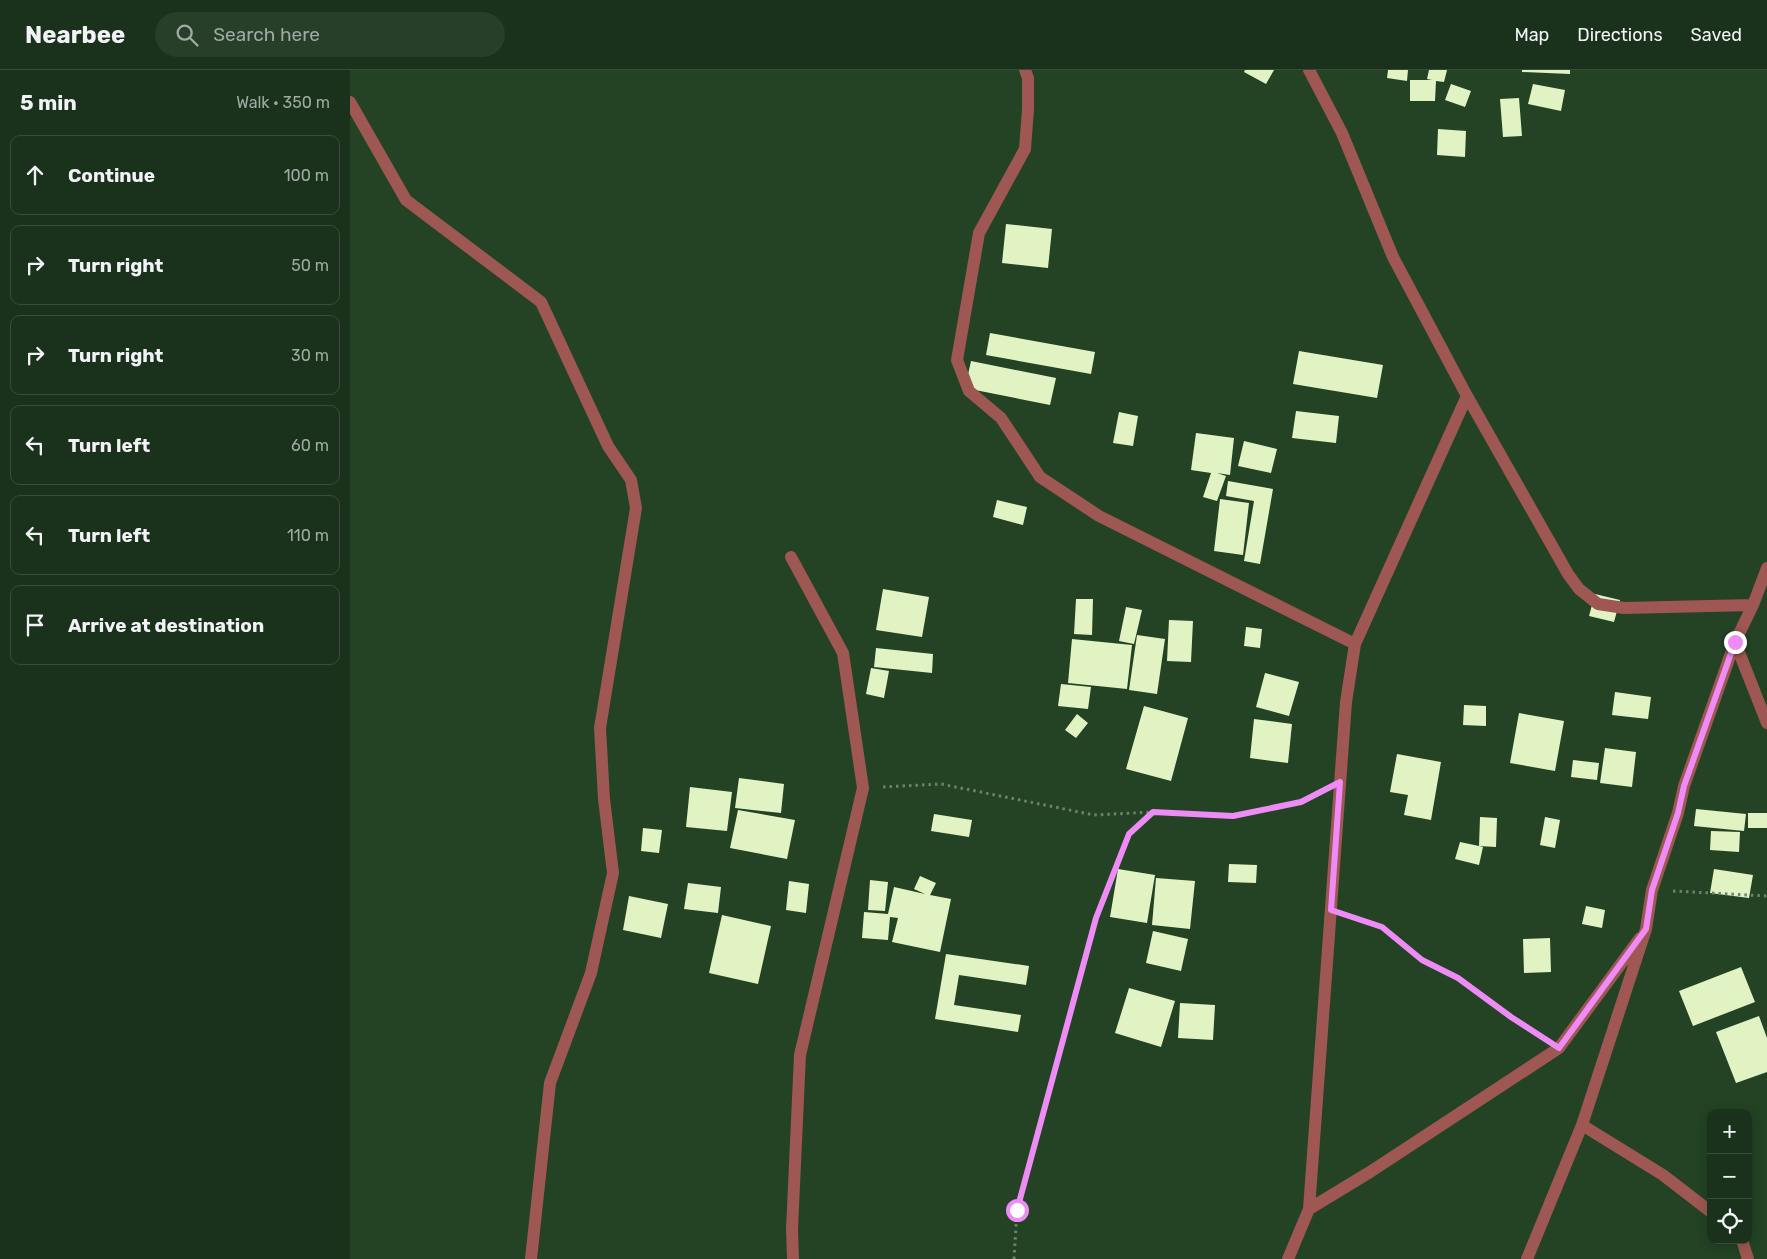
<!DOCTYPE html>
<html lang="en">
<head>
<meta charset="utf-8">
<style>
  :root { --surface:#1a321b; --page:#273e28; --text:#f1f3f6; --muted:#9faaa3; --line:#384d3a }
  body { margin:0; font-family:Rubik,sans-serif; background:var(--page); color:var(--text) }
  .controls { position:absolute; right:15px; bottom:15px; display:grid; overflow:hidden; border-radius:10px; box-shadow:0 2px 12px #0003 }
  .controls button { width:45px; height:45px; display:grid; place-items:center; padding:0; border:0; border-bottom:1px solid var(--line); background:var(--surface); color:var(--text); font:25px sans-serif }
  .stop { position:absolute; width:15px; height:15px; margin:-11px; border:4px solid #ef8bf7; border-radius:50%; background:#fff }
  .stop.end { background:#ef8bf7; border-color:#fff; box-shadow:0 1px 5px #0008 }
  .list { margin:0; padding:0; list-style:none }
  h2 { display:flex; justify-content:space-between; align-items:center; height:65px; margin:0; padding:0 20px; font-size:21px }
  h2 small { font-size:16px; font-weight:400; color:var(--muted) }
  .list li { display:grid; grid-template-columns:32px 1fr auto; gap:15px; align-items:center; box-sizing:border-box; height:80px; margin:0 10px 10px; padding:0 10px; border:1px solid var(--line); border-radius:10px }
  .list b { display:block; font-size:19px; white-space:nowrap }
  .list em { font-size:16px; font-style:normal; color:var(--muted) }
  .icon { flex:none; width:28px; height:28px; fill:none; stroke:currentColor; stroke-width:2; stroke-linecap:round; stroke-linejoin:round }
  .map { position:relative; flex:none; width:1417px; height:1189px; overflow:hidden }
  header { display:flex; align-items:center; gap:30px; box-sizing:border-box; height:70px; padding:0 25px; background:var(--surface); border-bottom:1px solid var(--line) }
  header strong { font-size:24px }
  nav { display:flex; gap:28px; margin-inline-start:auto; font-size:18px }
  .search { width:350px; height:45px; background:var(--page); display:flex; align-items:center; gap:12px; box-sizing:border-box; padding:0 18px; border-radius:28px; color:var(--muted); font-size:19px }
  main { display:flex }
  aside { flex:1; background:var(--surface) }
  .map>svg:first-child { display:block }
</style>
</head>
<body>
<header>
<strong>Nearbee</strong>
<div class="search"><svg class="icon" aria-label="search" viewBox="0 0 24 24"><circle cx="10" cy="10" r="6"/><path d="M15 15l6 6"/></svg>Search here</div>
<nav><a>Map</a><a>Directions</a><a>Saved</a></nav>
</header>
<main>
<aside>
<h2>5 min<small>Walk · 350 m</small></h2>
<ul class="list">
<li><svg class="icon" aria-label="ahead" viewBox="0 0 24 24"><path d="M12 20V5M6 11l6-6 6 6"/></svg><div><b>Continue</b></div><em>100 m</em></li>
<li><svg class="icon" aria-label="right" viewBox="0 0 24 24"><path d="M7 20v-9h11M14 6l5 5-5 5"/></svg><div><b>Turn right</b></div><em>50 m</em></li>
<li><svg class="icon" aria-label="right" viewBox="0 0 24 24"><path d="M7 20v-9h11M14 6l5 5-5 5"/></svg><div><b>Turn right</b></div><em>30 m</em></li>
<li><svg class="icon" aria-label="left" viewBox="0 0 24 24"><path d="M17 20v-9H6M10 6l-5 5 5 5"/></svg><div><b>Turn left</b></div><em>60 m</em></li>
<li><svg class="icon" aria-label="left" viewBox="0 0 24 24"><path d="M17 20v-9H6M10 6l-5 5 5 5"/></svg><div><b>Turn left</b></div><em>110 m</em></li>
<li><svg class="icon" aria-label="arrive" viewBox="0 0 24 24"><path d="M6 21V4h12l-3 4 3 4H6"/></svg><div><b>Arrive at destination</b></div></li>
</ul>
</aside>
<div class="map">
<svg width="1417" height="1189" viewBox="0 0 1417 1189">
  <rect width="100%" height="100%" fill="#234324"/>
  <path fill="#e1f3c3" d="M895,0H924L916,14L894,2Z
    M1038,0H1058L1057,11L1037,8Z
    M1079,0H1097L1094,12L1086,11L1085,31H1060V10H1082L1077,9Z
    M1172,0H1220V4L1172,2Z
    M1101,14L1121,21L1115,37L1095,30Z
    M1183,14L1215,20L1211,41L1178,34Z
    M1169,28L1172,66L1153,67L1150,29Z
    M1088,59L1116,61L1115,87L1087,85Z
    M656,154L702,159L698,198L652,193Z
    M640,263L745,282L741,304L636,285Z
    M949,281L1033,295L1027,328L943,314Z
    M621,291L706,308L700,335L615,318Z
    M946,341L989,346L986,373L942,368Z
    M769,342L788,346L783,376L763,373Z
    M846,363L884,368L880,405L867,403L876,406L867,431L853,427L861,403L841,400Z
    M894,371L927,379L921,403L888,396Z
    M878,411L923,419L910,494L894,491L904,431L876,426Z
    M870,429L899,433L893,485L864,481Z
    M647,430L677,437L673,455L643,447Z
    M533,519L579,527L572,567L526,560Z
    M1245,524L1270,530L1264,552L1239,546Z
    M726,529H743L742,565L724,564Z
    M776,537L792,540L784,574L769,571Z
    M819,550L843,551L841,592L817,591Z
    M896,557L912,559L910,578L894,576Z
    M787,565L815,569L807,624L779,620Z
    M722,569L782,575L777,619L718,613Z
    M526,578L583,584L582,603L524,597Z
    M521,598L539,601L534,628L516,624Z
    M915,603L949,612L939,646L906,637Z
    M711,614L741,617L738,639L708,636Z
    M1265,622L1301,627L1298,649L1262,645Z
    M1114,635L1136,636V656L1113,655Z
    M794,636L838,648L821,711L776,699Z
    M1169,643L1214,651L1205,701L1160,693Z
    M727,644L738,653L726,668L715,660Z
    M904,649L942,654L938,693L900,688Z
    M1255,678L1286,682L1282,717L1250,713Z
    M1047,684L1091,692L1081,750L1054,745L1058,725L1040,722Z
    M1223,690L1249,693L1247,710L1221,707Z
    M389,708L434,714L431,743L385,738Z
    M340,717L382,722L377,761L336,757Z
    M1346,739L1396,744L1394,761L1344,756Z
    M388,740L445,750L437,789L380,778Z
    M1398,743H1417V758H1398Z
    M584,744L622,750L619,767L581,761Z
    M1130,747L1147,748L1146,777L1129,776L1133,777L1129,795L1105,789L1110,772L1129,776Z
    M1195,747L1210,750L1205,778L1190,775Z
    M293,758L312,760L309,783L291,781Z
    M1361,761L1390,762L1389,782L1360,780Z
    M879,794L907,795L906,813L878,812Z
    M768,799L805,805L797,853L760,847Z
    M1364,799L1403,805L1399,828L1360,823Z
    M570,806L586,813L580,825L601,829L590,882L542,872L548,848L540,847L538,870L512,868L514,842L538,844L544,817L575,824L564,819Z
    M806,808L845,811L840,859L802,855Z
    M520,810L538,812L535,841L518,840Z
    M439,811L459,814L456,843L436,840Z
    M338,813L371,817L368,843L334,839Z
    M279,826L318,834L311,868L273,860Z
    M1236,836L1255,840L1252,858L1232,854Z
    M372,845L421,856L408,914L359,903Z
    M803,861L838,869L831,901L796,893Z
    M1200,868L1201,902L1174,903L1173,869Z
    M596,884L679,896L676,915L609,905L604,935L671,945L668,962L585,949Z
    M1391,897L1405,932L1343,956L1329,921Z
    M779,918L825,931L811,977L765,963Z
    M830,933L865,935L863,970L828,968Z
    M1409,946L1417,968V1002L1386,1013L1366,962Z"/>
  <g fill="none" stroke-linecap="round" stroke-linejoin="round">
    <path stroke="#6a846b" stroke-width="3" stroke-dasharray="2.5 4" stroke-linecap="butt" d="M533,717L591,714L744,745L803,742L883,746L951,733L968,724
      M1323,821L1417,826
      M1000,846L1032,857L1072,890L1108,908L1161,947L1190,966
      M664,1189L667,1140L746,848L779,764L803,742"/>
    <path stroke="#9e5752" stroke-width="12" d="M675,0L678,8V39L675,79L629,163L607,290L619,321L651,348L690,407L749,446L1005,574
      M959,0L992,63L1043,187L1117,326L1218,504L1229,519L1248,534L1274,538L1403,535
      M0,32L56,130L191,232L258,376L281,410L286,438L250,658L254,729L263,803L241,903L200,1013L181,1189
      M441,487L493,583L513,718L450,985L442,1159L443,1189
      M1385,572L1417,653
      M1232,1055L1313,1105L1361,1142
      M959,1139L996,632L1005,574L1117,326
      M1392,1170L1398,1189
      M938,1189L959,1139L1020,1102L1209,978L1290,868
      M1177,1189L1232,1055L1296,859L1302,820L1328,743L1334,716L1385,572L1403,535L1417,498"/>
  </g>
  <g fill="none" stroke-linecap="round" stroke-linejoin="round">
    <path stroke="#ef8bf7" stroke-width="6" d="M667,1140L746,848L779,764L803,742L883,746L951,732L990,712L981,840L1032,857L1072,890L1108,908L1161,947L1209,978L1296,859L1302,820L1328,743L1334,716L1385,572"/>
  </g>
</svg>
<div class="controls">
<button>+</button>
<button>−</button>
<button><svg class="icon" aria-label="locate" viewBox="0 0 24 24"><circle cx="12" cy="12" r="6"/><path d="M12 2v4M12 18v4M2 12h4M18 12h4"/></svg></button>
</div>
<div class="stop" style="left:667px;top:1140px"></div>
<div class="stop end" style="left:1385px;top:572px"></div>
</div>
</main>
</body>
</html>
